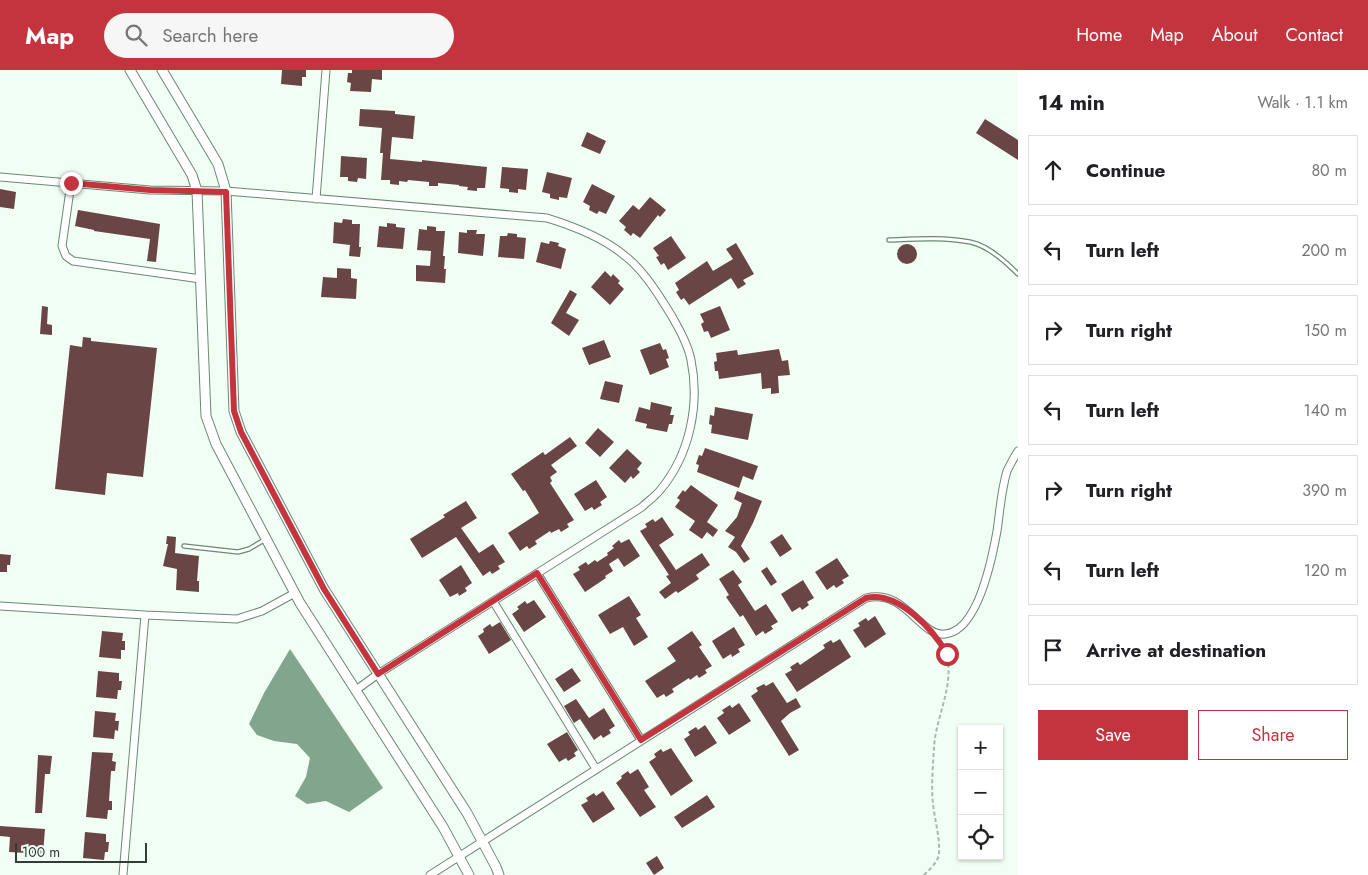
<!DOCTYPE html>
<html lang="en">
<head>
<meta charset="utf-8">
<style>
  :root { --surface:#fff; --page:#f6f6f6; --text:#202124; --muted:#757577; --line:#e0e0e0; --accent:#c4343f }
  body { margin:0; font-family:Jost,sans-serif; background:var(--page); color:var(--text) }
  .controls { position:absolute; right:15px; bottom:15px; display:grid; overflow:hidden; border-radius:0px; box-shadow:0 1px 4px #0004 }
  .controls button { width:45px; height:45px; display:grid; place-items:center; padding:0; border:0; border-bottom:1px solid var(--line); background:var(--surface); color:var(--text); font:25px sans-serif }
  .scale { position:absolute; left:15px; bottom:12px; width:132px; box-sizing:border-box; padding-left:5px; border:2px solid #303e34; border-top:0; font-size:14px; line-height:18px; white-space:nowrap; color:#303e34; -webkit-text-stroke:4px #f1fef4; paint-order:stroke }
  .stop { position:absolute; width:15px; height:15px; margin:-11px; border:4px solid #c4343f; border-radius:50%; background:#fff }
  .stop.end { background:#c4343f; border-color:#fff; box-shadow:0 1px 5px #0008 }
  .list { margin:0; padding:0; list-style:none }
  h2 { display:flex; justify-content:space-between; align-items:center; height:65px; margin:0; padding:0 20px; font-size:21px }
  h2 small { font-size:16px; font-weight:400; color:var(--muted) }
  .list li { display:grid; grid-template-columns:32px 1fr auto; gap:15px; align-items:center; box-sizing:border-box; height:70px; margin:0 10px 10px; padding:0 10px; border:1px solid var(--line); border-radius:0px }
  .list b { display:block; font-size:19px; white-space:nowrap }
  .list em { font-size:16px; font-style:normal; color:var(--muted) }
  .actions { display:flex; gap:10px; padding:15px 20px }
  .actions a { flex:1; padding:11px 0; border:1px solid var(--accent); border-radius:0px; text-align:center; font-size:18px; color:var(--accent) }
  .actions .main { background:var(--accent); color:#fff }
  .icon { flex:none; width:28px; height:28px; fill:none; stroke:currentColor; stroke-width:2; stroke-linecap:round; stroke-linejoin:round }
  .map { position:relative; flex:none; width:1018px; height:805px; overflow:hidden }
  header { display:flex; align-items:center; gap:30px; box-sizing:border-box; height:70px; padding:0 25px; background:var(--accent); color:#fff }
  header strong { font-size:24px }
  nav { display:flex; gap:28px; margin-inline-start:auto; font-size:18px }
  .search { width:350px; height:45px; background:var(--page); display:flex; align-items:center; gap:12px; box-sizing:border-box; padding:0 18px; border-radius:28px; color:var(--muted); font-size:19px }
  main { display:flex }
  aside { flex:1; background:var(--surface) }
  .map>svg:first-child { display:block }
</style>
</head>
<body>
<header>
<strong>Map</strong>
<div class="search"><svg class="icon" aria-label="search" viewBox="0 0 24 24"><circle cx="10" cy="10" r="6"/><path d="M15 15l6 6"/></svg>Search here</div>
<nav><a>Home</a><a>Map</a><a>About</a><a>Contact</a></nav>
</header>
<main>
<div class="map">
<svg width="1018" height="805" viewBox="0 0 1018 805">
  <rect width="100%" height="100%" fill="#f1fef4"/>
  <path fill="#81a58d" d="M290,579L383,718L349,742L326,731L307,734L295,726L306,707L310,688L297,674L274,671L257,665L249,654L264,623Z"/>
  <path fill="#694645" d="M282,0H306V7H302V16L281,14Z
    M352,0H382V10L372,9L371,22L350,21L351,13L347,12L348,3H352Z
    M360,39L395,41V44L415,46L413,69L392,67L390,89L422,92V90L487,97L485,118H477V121L467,120L468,117L459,116V115L438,113V116H429V112L408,110L407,112L399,111V115L390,114V110H381L383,83H380L382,58L359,56Z
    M985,49L1018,70V90L976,63Z
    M587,62L606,71L600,84L581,76Z
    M341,86L367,88L366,109L358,108L357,112L348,111V107H340Z
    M502,97L528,99L526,120L518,119V123L509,122V119L500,118Z
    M547,102L572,108L567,128L559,127V130L550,128V124L542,122Z
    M592,114L615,126L606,144L599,141L597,144L589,140L590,136L583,132Z
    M0,119L16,122L14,139L0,137Z
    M650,127L666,140L660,147L658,145L640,168L633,163L631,166L624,160L626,157L619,151L633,135L639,140Z
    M78,140L160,154L156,192L147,191L150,169L94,161V160L75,156Z
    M343,149L352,150V154H360L359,177H361L360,187L349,186L350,175L333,173L334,152L342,153Z
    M387,153L396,154V157L405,158L403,179L377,177L379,156L387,157Z
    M427,156L436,157V161H445L443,186H445L444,199H446L445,213L416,211V195L430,196L431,181L417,180L419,159L427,160Z
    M467,160H477L476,164H485L483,186L458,183L459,162L467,163Z
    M508,163L517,164V167L526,168L524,189L498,187L500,166H507Z
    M671,166L686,188L668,200L664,193L661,195L656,187L659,186L653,178Z
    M550,171L559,173L558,176L566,179L561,199L536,192L541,172L549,174Z
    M736,173L754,204L743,210L746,214L738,219L731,208L689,235L684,228L681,230L676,222L679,220L675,213L707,191L713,201L733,189L726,179Z
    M897 184a10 10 0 1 1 20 0a10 10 0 1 1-20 0Z
    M337,198L351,199V208L357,209L356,229L321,227L323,207L337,208Z
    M605,201L611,207L613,204L620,211L618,213L624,219L610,235L591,217Z
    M570,220L577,224L566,243L579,250L569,266L551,253Z
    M42,236L48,237L47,254L52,255V265L40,264Z
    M720,236L730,260L711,268L708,261L704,262L701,254L704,252L700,244Z
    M83,267L91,268V271L157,278L143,407L107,403L105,425L55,419L70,275L82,277Z
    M604,270L611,287L589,295L582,278Z
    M660,273L663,280L666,279L669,288L666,289L669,297L650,305L640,280Z
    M779,279L782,291L788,290L790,305L778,306L779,323L771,324V318L762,319L761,303L719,309L718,301H715L714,292L717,291L716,283L737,280L738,285Z
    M605,311L623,315L619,333L600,329Z
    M651,332L672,337L670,345H674L672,354H669L667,362L646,358L647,354L635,351L639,337L650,340Z
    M715,337L753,344L748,370L711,363L712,355L709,354L710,345L714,346Z
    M598,358L614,372L600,387L585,373Z
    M570,367L577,376L551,395L557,402L550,407L552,411L550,413L574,450L567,454L569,457L561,462L559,459L551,463L550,461L535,471L537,474L529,479L527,476L520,481L508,463L539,443L525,420L523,421L511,404L543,382L545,385Z
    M705,378L758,396L753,410L743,406L739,418L697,402L699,395L696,394L699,385L702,386Z
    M627,379L642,393L637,399L640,402L633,409L631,406L625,413L609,398Z
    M596,410L607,427L600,432L602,435L594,440L592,437L585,441L574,424Z
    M691,415L718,435L707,452L718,460L713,467L707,462L702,469L689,460L695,451L675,437L680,430L677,428L683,420L685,422Z
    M737,421L762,431L753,453L741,476L750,489L744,493L736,482L728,477L735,467L725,461L737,447L742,433L734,429Z
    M466,431L477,448L461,458L479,483L493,474L505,492L498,496L500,499L492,504L490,501L483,506L456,467L422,488L410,469L445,447L443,445Z
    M662,447L674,465L659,475L676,500L702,483L710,495L696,505L699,509L678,523L676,521L665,529L659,522L671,513L666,506L669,505L640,461L647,457L645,454L653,449L655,452Z
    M782,464L792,479L780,487L770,472Z
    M167,466L176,467L175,483L199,486L197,511H199V522L176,520L177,499L163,496L168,474H166Z
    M629,469L640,486L624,497L618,488L609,494L613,501L605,506L606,508L585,522L573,504L580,500L578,497L586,492L588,495L595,490L597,492L608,485L607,483L614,478L612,476L619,470L621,473Z
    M0,484L11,485L10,495H7V502H0Z
    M837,488L849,506L842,510L844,513L836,518L834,515L827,520L815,502Z
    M461,495L472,513L465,518L467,521L459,526L458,523L450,527L439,510Z
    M767,497L777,512L771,516L761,501Z
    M733,500L742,512L738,515L755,541L766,534L778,552L771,556L773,559L765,564L763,561L756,566L743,545L740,547L726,527L729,525L719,509Z
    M803,510L814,528L807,532L809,535L802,540L800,537L792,542L781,524Z
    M629,526L641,545L636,548L648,567L634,576L623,557L610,564L598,545Z
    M534,530L546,547L524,562L512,544L519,539L517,537L525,531L527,534Z
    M875,546L886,564L865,578L853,560L860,556L858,553L866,548L868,551Z
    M500,552L511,570L489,584L478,566L484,562L483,559L490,554L492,557Z
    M734,557L745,575L738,579L740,582L732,587L731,584L723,589L712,571Z
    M102,561L123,563L122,571H125V580H121V589L99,587Z
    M692,561L702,575L699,577L712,596L705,600L707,603L699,608L697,605L690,610L689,608L672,619L674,622L666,627L664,624L657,628L645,611L676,591L667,578Z
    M840,569L851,587L797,622L785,604L792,600L790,597L798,592L800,595L825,578L823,575L831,570L833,573Z
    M572,598L581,611L564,622L555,609Z
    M98,601L119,603V611H122L121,620H118L117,629L96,627Z
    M773,612L787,633L796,628L801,637L790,643L781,651L799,680L789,686L751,626L758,621L756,618L764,614L766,616Z
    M576,629L589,648L604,638L615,656L609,660L611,663L603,668L601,665L594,670L580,649L574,653L564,636Z
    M739,633L751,651L729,665L717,648L724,643L722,640L730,635L732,638Z
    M95,641L116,643L115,651H119L118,661L115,660L114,669L93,667Z
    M705,655L717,673L695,687L684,669L690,665L688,662L696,657L698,660Z
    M567,662L578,680L574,683L576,686L568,691L566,688L559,692L547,674Z
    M671,678L693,711L671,726L649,692L656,687L654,684L661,679L663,682Z
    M92,682L113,683L112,691L116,692L115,701H111L109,731H112V740H108L107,749L86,747Z
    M38,685L52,686L50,704H45L42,743H35Z
    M638,699L649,717L644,720L656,737L640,747L616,713L622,708L621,706L628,701L630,704Z
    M603,721L615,739L593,753L581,735L588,731L586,728L594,723L596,726Z
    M707,725L715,737L682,758L674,747Z
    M0,756L45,759L43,784L9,782L10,767L0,766Z
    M85,762L106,764V772H109L108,782H105L104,790L83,788Z
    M657,786L664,798L654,805L646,793Z"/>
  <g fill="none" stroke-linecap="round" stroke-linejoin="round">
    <g stroke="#6a8974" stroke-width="5.5">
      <path id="service" d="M889,170C915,169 944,167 970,172C987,175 1007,193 1018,204
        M184,476L238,482L249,479L266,469"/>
    </g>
    <g stroke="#6a8974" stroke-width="9">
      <path id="minor" d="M0,107L150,120L226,121L547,148C573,156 604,168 625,186C641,198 653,216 663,232C673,247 688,273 691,290C700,334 690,384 661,419C656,426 648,431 642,437L378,604L356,620
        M71,113L62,176L66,186L73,191L201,209
        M316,129L326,0
        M537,503L641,670
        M493,531L596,699
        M0,536L145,545
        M123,805L145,545L237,549L262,541L295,523
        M430,805L866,528C905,518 920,567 945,564C978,561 992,489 997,461C1000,441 1001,421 1007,401C1010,395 1014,387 1018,381"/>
    </g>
    <g stroke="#6a8974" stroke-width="11">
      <path id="tertiary" d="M130,0L192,105L197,121L206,346L216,374L300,533L443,757L469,805
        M162,0L218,94L226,121L234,341L241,362L324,519L467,743L496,797L499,805"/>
    </g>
    <path stroke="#aab7ad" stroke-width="2" stroke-dasharray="4 2.5" stroke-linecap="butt" d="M924,805C930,799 938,792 939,784C940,767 935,751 933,734C931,716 933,695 934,677C936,642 963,601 938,570"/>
    <use href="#service" stroke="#fff" stroke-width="3"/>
    <use href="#minor" stroke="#fff" stroke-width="7"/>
    <use href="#tertiary" stroke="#fff" stroke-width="9"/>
  </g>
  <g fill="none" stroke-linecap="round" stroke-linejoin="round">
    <path stroke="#c4343f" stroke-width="6" d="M71,113L150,120L226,122L234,341L241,362L324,519L378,604L537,503L641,670L866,528C897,520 933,559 947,584"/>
  </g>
</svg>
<div class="controls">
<button>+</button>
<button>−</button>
<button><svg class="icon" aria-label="locate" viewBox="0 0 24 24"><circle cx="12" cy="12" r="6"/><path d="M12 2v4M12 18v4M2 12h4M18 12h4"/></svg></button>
</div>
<div class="scale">100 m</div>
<div class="stop" style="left:947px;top:584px"></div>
<div class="stop end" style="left:71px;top:113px"></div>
</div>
<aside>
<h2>14 min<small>Walk · 1.1 km</small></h2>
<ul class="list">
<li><svg class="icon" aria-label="ahead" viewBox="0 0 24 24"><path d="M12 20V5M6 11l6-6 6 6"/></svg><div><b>Continue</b></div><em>80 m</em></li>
<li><svg class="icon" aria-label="left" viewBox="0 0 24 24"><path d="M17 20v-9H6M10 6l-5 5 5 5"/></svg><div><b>Turn left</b></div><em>200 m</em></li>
<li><svg class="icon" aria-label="right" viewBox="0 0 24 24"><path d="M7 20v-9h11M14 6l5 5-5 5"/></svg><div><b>Turn right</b></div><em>150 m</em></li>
<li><svg class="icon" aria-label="left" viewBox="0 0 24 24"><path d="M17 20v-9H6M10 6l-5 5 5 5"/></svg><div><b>Turn left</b></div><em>140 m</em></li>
<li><svg class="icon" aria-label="right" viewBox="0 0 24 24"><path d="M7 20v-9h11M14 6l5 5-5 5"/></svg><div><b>Turn right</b></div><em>390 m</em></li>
<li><svg class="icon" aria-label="left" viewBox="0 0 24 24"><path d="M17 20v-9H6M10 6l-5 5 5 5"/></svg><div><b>Turn left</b></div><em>120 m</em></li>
<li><svg class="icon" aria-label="arrive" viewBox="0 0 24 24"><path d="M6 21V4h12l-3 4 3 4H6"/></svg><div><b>Arrive at destination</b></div></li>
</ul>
<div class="actions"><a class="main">Save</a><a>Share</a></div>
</aside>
</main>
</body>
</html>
